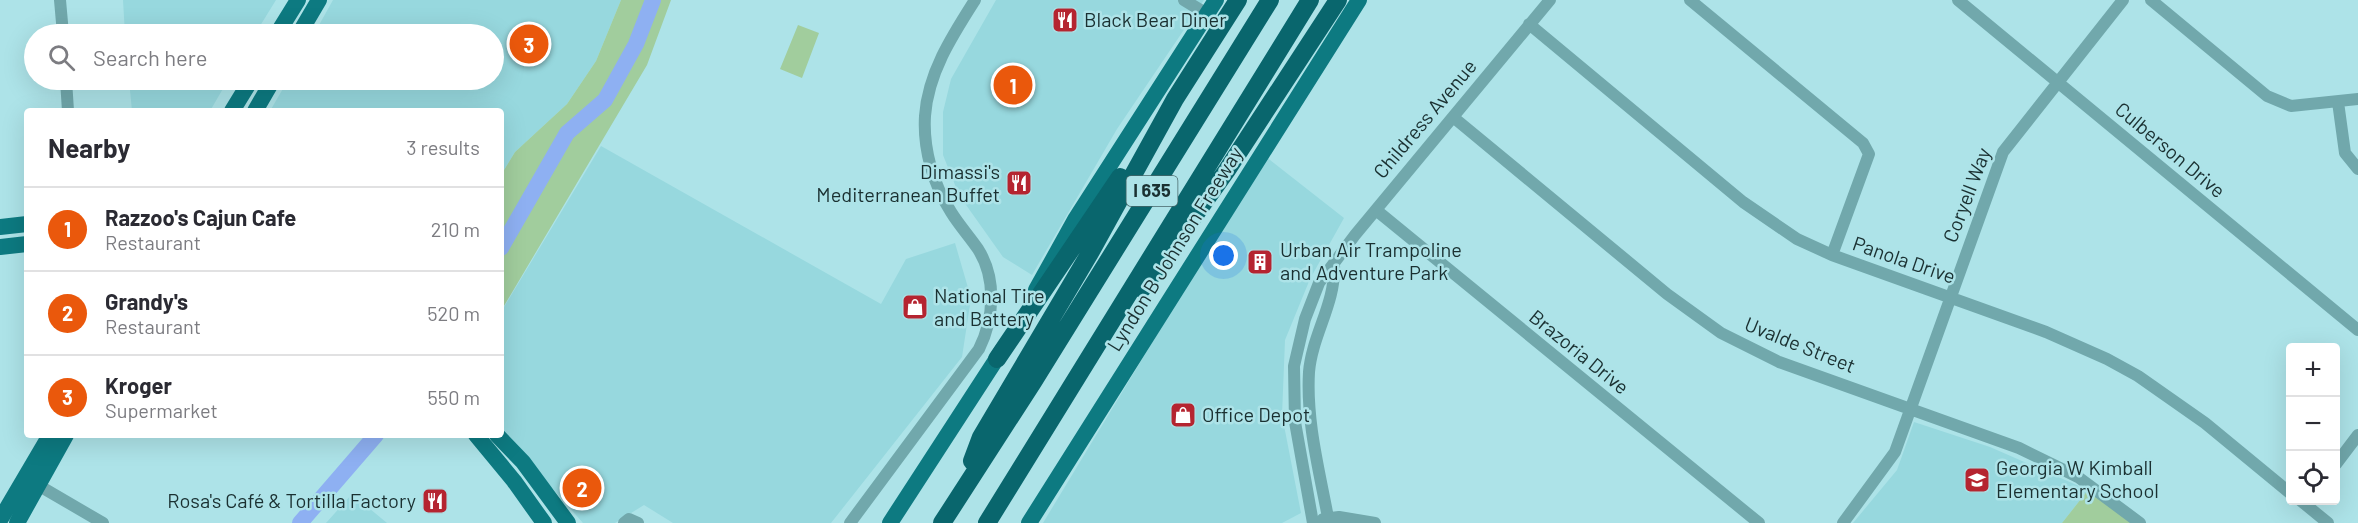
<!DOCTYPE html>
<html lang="en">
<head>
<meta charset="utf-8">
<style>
  :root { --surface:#fff; --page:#f2f2f3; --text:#2b2b33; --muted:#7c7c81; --line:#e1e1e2; --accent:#ea580c }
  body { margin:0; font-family:Barlow,sans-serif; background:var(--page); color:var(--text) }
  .controls { position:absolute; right:18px; bottom:18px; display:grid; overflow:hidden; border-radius:6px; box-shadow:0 6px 24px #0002 }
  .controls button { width:54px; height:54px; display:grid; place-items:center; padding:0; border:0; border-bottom:2px solid var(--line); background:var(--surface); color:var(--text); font:30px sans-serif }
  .you { position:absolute; left:1224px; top:256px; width:21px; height:21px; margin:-15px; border:4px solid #fff; border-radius:50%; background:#1a73e8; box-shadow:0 0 0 9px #1a73e833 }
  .badge { display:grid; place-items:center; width:39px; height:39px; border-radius:50%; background:var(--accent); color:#fff; font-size:20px; font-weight:700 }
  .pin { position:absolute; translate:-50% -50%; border:3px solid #fff; box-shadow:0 2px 6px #0006 }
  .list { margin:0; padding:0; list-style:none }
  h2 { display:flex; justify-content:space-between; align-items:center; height:78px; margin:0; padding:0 24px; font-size:26px }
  h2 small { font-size:20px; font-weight:400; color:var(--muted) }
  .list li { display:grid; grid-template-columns:39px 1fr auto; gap:18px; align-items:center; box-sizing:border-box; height:84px; padding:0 24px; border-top:2px solid var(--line) }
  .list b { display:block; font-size:22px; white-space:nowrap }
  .list p { margin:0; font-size:20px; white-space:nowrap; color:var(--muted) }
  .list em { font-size:20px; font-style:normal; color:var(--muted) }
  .icon { flex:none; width:33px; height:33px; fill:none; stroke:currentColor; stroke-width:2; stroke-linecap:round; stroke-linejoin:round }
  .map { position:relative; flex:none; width:2358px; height:523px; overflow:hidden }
  .search { position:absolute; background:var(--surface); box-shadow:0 6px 24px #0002; left:24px; top:24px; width:480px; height:66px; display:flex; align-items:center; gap:15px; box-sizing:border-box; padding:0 21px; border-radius:33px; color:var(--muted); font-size:22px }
  .panel { position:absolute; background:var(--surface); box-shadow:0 6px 24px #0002; left:24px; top:108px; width:480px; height:330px; border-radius:6px }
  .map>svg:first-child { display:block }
</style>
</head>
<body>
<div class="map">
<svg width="2358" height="523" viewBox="0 0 2358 523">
  <rect width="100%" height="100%" fill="#ade3e8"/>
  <path fill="#97d8de" d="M123,0H276L255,34H125Z
    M333,0H621L596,61L567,104L515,152L501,175V111H270L288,80H494V34H314Z
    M996,0H1204L1117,129L1032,275L1003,257L959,195L943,155V112L951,79Z
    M129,80H228L210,111H132Z
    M601,146L881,304L906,259L955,243L971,298L962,357L831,523H673L644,505L615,523H583L501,430V312Z
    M1265,156L1344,218L1310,279L1285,340L1282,415L1301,513L1282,523H1043Z
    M1914,422L1990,447L2088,490L2062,523H1853L1897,470Z
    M352,494L387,523H326Z"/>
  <path fill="#a1cd9d" d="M621,0H671L647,65L501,311V175L515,152L567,104L596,61Z
    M798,25L819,33L802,78L780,69Z
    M2088,490L2133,523H2062Z"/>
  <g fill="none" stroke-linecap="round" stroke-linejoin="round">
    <path stroke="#8eb0f2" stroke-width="16" d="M501,248L567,133L605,100L636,44L653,0
      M300,523L376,435"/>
    <path stroke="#71a8ac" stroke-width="12" d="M60,0L63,34
      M1184,0L1207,14
      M1690,0L1863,143L1869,154L1832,255
      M1958,0L2358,330
      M2151,0L2267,96L2291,106L2358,99
      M1529,24L1743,202L1797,239L1832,255L2046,332L2107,359L2138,376L2205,423L2290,493
      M66,80L68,111
      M2338,102L2345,153L2358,169
      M1453,117L1667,294L1721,333L1779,362L2019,448L2078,477L2140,523
      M1376,210L1759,523
      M2336,464L2358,435
      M31,481L103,523
      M2300,500L2328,523
      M1323,519L1339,517L1375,523
      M624,523L629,519L638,523
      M850,523L979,349C994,319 997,279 978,249C969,236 959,225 951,212C933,184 923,149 925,116C928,73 952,36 975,0
      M1313,523L1295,422L1294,366L1305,319L1319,283L1355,235L1550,0
      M1329,523C1320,473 1306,423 1309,372C1312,335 1336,303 1334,265
      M1843,523L1895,452L2003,152L2123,0"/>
    <path stroke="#0d7a81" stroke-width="16" d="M277,34L298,0
      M299,34L319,0
      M232,111L251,80
      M255,111L273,80
      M0,227L27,224
      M0,247L27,244
      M1036,290L1076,218L1216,0
      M476,435L514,481L544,523
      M497,435L523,462L568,523
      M0,520L50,435
      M17,523L66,435
      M890,523L1003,349
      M1029,523L1359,0"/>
    <path stroke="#09666d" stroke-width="18" d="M1142,289L1227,170L1338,0
      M997,359L1120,177
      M972,461L981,437L1090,253L1175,99L1238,0
      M942,523L1033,382L1270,0
      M987,523L1310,0"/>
  </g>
  <defs>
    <g id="restaurant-square" transform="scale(1.35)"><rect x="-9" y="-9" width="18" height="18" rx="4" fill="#b52430" stroke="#ade3e8"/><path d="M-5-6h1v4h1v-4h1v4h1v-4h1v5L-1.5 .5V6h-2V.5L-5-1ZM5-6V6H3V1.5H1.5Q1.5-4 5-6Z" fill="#fff"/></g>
    <g id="building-square" transform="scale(1.35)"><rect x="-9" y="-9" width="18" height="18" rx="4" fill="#b52430" stroke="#ade3e8"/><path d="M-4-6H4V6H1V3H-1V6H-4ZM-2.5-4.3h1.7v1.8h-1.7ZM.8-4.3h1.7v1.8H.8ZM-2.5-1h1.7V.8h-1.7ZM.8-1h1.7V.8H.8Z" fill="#fff"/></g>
    <g id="shop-square" transform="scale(1.35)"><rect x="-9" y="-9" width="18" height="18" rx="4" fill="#b52430" stroke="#ade3e8"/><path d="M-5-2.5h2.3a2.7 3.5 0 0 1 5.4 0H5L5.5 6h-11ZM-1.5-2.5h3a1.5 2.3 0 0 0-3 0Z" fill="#fff"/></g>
    <g id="school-square" transform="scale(1.35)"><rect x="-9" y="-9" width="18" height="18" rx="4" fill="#b52430" stroke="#ade3e8"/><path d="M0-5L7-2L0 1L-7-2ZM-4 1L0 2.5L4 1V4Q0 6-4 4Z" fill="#fff"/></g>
  </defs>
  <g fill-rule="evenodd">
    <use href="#restaurant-square" x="1065" y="20"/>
    <use href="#restaurant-square" x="1019" y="183"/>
    <use href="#building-square" x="1260" y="262"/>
    <use href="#shop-square" x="915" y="307"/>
    <use href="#shop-square" x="1183" y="415"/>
    <use href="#school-square" x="1977" y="480"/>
    <use href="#restaurant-square" x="435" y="501"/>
  </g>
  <g text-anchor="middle" stroke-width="5" stroke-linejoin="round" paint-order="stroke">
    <rect fill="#ade3e8" stroke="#466668" stroke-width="1.5" x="1126.5" y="176" width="51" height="30" rx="4.5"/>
    <g font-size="18" font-weight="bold" fill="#1a3031">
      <text x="1152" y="197">I 635</text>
    </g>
    <g font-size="20" fill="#1a3031" stroke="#ade3e8" text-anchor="start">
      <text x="1084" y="27">Black Bear Diner</text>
      <text x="1000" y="179" text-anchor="end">Dimassi's<tspan x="1000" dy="23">Mediterranean Buffet</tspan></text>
      <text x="1280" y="257">Urban Air Trampoline<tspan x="1280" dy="23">and Adventure Park</tspan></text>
      <text x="934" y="303">National Tire<tspan x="934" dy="23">and Battery</tspan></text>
      <text x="1202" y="422">Office Depot</text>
      <text x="1996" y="475">Georgia W Kimball<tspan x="1996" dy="23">Elementary School</tspan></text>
      <text x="416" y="508" text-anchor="end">Rosa's Café &amp; Tortilla Factory</text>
    </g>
    <g font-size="20" fill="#1a3031" stroke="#ade3e8">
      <text transform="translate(1425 119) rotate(-50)" y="7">Childress Avenue</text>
      <text transform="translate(2170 150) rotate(40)" y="7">Culberson Drive</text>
      <text transform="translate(1967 195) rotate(-69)" y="7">Coryell Way</text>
      <text transform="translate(1175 249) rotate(-58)" y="7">Lyndon B Johnson Freeway</text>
      <text transform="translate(1904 260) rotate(19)" y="7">Panola Drive</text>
      <text transform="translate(1800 345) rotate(22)" y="7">Uvalde Street</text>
      <text transform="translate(1579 352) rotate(39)" y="7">Brazoria Drive</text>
    </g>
  </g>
</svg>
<div class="controls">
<button>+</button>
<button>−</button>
<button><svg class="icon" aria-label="locate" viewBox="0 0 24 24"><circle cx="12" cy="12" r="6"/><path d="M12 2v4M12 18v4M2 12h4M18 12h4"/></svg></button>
</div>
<div class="you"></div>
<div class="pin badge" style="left:1013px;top:85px">1</div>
<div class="pin badge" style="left:582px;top:488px">2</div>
<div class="pin badge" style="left:529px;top:44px">3</div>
<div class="search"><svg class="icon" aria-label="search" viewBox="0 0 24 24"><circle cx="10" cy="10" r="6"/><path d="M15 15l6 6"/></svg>Search here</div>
<section class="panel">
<h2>Nearby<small>3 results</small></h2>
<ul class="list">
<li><span class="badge">1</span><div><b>Razzoo's Cajun Cafe</b><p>Restaurant</p></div><em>210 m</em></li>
<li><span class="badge">2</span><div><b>Grandy's</b><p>Restaurant</p></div><em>520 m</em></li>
<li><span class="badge">3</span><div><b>Kroger</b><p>Supermarket</p></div><em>550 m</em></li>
</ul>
</section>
</div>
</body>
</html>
